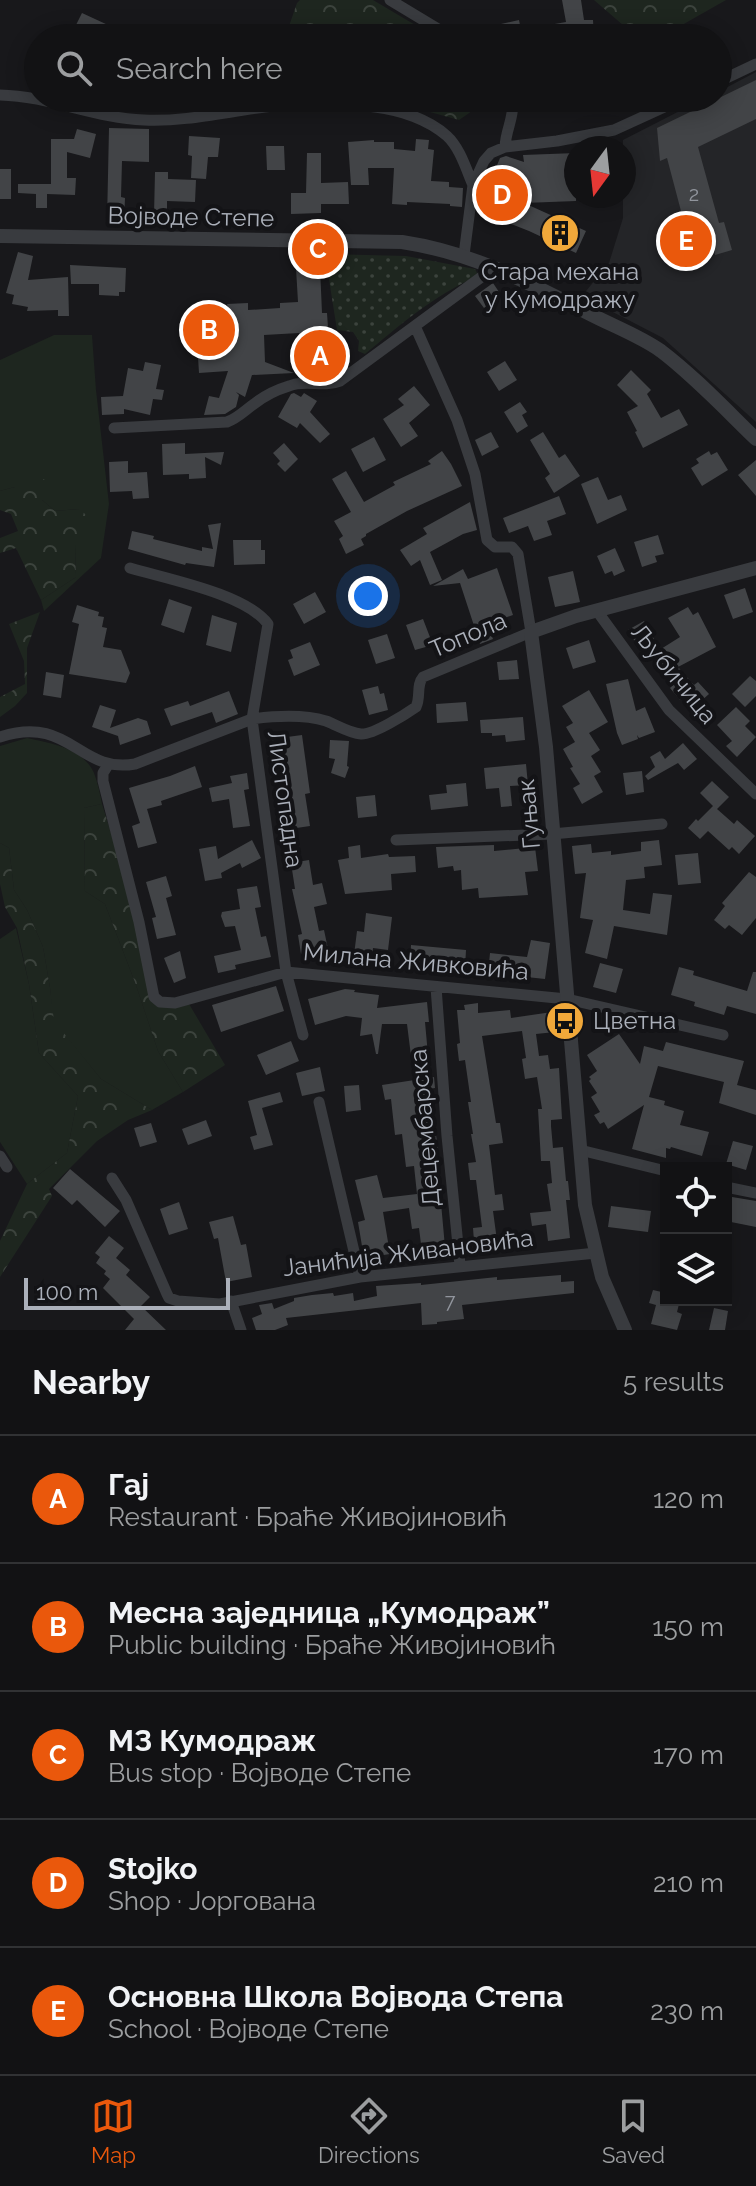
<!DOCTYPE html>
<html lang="en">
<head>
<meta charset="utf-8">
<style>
  :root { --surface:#121214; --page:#1b1b1d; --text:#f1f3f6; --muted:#9c9ea0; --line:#313234; --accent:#ea580c }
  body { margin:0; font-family:Raleway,sans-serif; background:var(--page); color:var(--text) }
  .controls { position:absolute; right:24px; bottom:24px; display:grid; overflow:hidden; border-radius:0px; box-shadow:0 4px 20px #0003 }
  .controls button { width:72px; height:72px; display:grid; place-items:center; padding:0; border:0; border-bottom:2px solid var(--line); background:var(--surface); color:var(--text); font:40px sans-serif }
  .compass { position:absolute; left:564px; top:136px; width:72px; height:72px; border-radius:50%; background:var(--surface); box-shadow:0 4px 20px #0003; rotate:195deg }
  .scale { position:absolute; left:24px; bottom:20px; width:206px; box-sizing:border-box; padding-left:8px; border:4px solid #abb0ba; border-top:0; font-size:22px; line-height:28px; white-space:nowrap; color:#abb0ba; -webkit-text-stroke:6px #131316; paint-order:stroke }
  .you { position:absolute; left:368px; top:596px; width:28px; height:28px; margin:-20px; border:6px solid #fff; border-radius:50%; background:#1a73e8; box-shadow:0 0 0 12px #1a73e833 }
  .badge { display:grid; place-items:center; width:52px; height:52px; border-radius:50%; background:var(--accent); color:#fff; font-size:26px; font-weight:700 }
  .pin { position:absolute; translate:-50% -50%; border:4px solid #fff; box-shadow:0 2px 8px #0006 }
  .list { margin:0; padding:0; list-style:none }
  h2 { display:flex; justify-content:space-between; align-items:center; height:104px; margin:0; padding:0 32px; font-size:34px }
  h2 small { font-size:26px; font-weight:400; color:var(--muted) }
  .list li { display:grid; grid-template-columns:52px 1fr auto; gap:24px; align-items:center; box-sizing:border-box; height:128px; padding:0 32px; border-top:2px solid var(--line) }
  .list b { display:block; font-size:30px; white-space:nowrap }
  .list p { margin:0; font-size:26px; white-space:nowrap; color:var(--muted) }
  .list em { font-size:26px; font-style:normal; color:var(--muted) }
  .icon { flex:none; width:44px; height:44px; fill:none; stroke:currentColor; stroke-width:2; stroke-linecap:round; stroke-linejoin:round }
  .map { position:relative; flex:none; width:756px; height:1330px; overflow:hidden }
  .search { position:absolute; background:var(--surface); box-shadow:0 4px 20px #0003; left:24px; right:24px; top:24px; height:88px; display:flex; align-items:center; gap:20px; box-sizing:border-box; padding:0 28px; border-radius:44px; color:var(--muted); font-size:30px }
  .sheet { height:744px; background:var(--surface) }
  nav { display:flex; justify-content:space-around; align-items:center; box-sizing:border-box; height:112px; border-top:2px solid var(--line); background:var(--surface); font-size:22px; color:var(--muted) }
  nav a { display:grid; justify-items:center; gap:4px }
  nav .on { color:var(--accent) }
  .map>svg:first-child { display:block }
</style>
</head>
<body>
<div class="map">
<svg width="756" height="1330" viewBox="0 0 756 1330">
  <defs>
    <pattern id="forest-crowns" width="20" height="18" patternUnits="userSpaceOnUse" patternTransform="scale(2)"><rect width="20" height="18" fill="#1e261f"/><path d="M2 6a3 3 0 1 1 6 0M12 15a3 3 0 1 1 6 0" fill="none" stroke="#3c433d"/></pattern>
    <pattern id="park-dots" width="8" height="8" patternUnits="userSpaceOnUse" patternTransform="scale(2)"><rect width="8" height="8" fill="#1e261f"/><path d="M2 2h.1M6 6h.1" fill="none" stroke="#3c433d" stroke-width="1.8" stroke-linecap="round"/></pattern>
  </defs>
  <rect width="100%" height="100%" fill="#18181b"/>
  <path fill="#242528" d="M756,72V422L663,338L582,296L609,263L623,218V140L705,98H718V92Z"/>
  <path fill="#1e261f" d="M54,335H92L96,390L109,504L101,558L44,611L41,600L76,577L75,546L80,509L55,511L42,500L15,487L0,491V360Z
    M27,738C50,743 83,748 94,773C98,783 100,794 102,804L84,808L85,891L105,904L136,985L158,1051L183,1092L152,1110L101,1079L53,1021L50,988L43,947L27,910L14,890L9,848L0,843V746Z
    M16,928L29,984L39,1053L78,1096L67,1153L27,1184L0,1142V939Z"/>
  <path fill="url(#forest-crowns)" d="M300,0H373L437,38H281L287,32L297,3Z
    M594,0H726L659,38H638Z
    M379,98H487L485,102L459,120Z
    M34,475L45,480L42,500L55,511L80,509L94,523L75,546L76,577L41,600L16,548L0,553V538L18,531L11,514L0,510V491L15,487Z
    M40,612L27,648V693L15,706L0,717V697L25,684L24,661L9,624Z
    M102,804L139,922L145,972L164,1003L189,1004L225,1065L183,1092L158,1051L136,985L105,904L85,891L84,808Z
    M0,843L9,848L14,890L27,910L43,947L50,988L54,1021L101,1079L152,1110L128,1120L97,1141L49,1189L52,1196L0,1277V1241L27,1184L67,1153L78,1096L39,1053L29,984L17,928L5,907L0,884Z"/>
  <path fill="url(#park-dots)" d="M325,254L406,256L475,269L477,273L476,277C434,295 399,326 365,354L358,351L359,341L353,332L337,330Z"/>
  <path fill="#424447" d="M562,0H581L584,20H593L594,38H504L501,24L519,20L521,30L566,22Z
    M82,13L108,25L101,38H92L74,29Z
    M756,80V119L698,147L719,223L724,222L732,250L715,255L714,248L688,255L682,232L686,230L667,158L660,161L657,128Z
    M109,128L149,129V162L122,161L121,197L125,198L124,222H107Z
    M77,129L96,134L90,158L67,152V178H76L75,195L47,194V208H36V194L18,193V184H51V139H74Z
    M189,136L220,138L218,157H208L206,179L191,178L192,156L188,155Z
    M416,139L429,140L428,149L434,150L431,181L449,182V187L463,188L462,207L450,206V204L407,202V205L392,204L394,168H368L369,185H351L348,142L374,140V142H394V149L415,151Z
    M266,146H284L285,170H267Z
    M307,153H321V183L348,182L349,204H321V213L291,214V193H306Z
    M576,153V201L524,203L586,231L576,253L529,231L478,211L500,158L506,156L524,162L523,155Z
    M0,169H11V199H0Z
    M155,172H168V179L196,180L195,202L167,201V216L154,215Z
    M18,252L33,256L28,280L68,277L69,316H58V310L27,311L28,307L12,304L14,295L6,293Z
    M70,265L126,268L125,292H119V296L99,295V284H71Z
    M320,267L322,313H327L329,342H339L341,370L301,372L299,333L264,335L265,362L294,373L252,375L245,397L236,392L239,395L236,407L225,414L204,415L209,396L219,398L228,371L199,373L198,357H210L209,310L228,309L227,304L248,303V310L280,308V303L298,302L296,268Z
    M493,283L501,295L484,308L475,296Z
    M505,361L517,380L499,391L487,372Z
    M145,362L161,365L156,389L164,390L162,400L153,399L150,415L124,409V414L102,415L101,397L123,396L128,368L143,371Z
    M631,370L651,390L647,394L661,418L679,409L688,425L643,448L635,432L637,431L627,412L638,406L617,385Z
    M414,386L430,405L409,423L418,436L401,447L383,419L404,405L398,399Z
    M294,393L301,397L304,393L317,401L310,412L330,434L320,443L300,423L297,428L278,417L291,394Z
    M520,402L527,412L522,415L528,426L517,433L504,412Z
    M491,432L499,447L482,456L475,440Z
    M543,432L559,458L565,454L580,476L554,493L545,478L550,474L530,440Z
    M374,437L386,460L363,472L351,449Z
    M185,443V454L224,452L221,465L205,457L206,478L189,479V474L163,475L162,444Z
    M284,443L298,459L285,472L277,464L280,461L273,453Z
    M442,451L451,464L462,486L407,511L366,534V536L361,539L364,545L346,554L339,539L343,536L334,521L351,512L332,479L346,471L364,502L395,485L393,482L431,464L428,461Z
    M709,451L711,455L717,452L728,470L702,486L691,468L699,463L696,459Z
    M756,460V496L738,475Z
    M128,461V473L147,472L149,498L133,499L132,491L110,492L109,462Z
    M598,477L608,500L621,495L627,510L597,524L581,484Z
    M559,496L566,514L547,521L552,535L534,541L528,526L509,533L503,518Z
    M470,502L477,530L463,534L430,552L442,580L430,585L420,560L411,566L400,550L427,534L423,528Z
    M221,523L214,567L186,563L185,565L128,549L132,531L154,536L153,539L202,551V547L213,549L208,525Z
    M658,535L664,554L655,556L657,562L642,567L634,542Z
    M233,540H261V550H265V564L234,565Z
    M615,548L625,571L614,576L612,571L605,574L597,556Z
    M497,568L513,615L487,624L493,639L480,644L460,583L433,586L463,569L468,579Z
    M573,571L580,602L555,607L548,577Z
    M745,588L753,612L733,619L724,595Z
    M315,592L326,612L304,624L293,604Z
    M169,599L192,607L184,633L161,625Z
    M77,605L99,612L98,616L104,617L102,627L107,628L103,647L121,650L130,673L126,683L69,674L79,624L72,622Z
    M688,607L693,615L698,612L716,647L678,667L694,685L698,682L709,694L692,709L683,698L680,700L670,688L673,685L653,654L680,637L668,618Z
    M212,615L237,623L231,652L206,645Z
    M423,619L433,645L415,650L406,625Z
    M644,621L654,639L639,648L628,630Z
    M387,634L395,658L376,664L368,640Z
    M589,640L596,662L573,669L566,648Z
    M310,642L320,665L294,676L288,660L293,658L290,650Z
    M517,660L519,679L499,680L497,662Z
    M46,672L64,675L61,698L43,695Z
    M750,676L756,681V696L745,707L732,694Z
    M628,679L636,711L645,707L655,732L639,738L637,735L638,739L622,745L617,733L606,684Z
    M378,686L380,694L384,693L388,710L369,715L362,690Z
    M589,690L608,722L589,733L600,750L591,756L601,772L594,776L603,792L582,804L573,788L580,784L570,768L573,767L563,749L575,742L566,727L573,723L562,706Z
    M229,691L238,714L216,723L212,712L171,726L164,709L188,701L190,706Z
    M466,702L468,721L437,723L436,704Z
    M100,705L116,710L110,728L138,718L147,721L151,734L120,745L118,736L92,727Z
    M736,707L750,721L745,726L756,737L737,757L726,746L732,741L717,725Z
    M523,717L525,740L506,742L505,735L492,736V733H481L480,720Z
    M302,735L310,793L305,794L310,826L276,831L275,828L289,820L281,762H276L272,739Z
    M330,740L349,741L347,766L349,767L345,778L331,773L335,759L329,758Z
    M683,743L697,759L684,770L678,763L648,780L645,776L655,767L650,757L660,751L665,759Z
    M526,764L528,785L510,786L512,806L501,807L499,788L486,789L484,768Z
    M195,766L202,787L161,801L162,805L147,809L157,843L138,848L132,826L140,823L129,788L170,776Z
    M642,771L644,792L626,795L623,773Z
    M247,773L249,789L244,790L250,826L233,828L229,799L212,802L209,788L232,783L230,776Z
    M712,781L729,797L717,809L734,824L737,820L755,836L739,854L732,847L729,850L708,831L700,839L688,828L696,819L698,821L713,806L700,793Z
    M466,783L468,806L431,810L429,795L447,793L446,785Z
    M375,795L377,816L358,818L356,797Z
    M252,840L261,858L242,868L240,863L221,873L222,878L205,881L199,849L216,846L218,859Z
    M659,840L662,865L644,867L645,878L626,880L623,910L650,914L653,893L672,895L667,935L614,926L607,959L585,953L593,920L580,918L586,873L575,874L572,846L591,844L592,853L611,851V855L641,851V842Z
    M360,845L361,858L388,854L389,857L415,856L416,872L391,874L392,890L345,894L338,860L349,858L348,847Z
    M494,845V851L535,847L538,871L525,872L528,895L479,898L478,888L462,890L461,870L454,871L453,866L438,868L436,847Z
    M698,853L701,883L678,885L675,855Z
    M309,860L313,885L322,883L327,904L314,907L319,931L324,930L328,949L301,954L298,935L302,934L292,889H295L291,863Z
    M749,872L756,877V918L742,935L729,925L725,929L714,920L725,906L722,903Z
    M166,876L172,896L166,898L176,935L157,939L152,918L156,917L146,882Z
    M257,886L261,907L255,908L261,937L266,936L271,957L235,965L236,969L218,973L214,956L241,950L235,926L225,927L221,916L222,912L240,909L237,889Z
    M366,913L392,917L388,950L373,948L372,958L354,955L357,931L364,932Z
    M531,940L550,943L545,979L488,973L490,953L527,957Z
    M411,945L466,950L465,968L410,965Z
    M180,951L186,978L174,983L164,958Z
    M600,963L623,969L616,993L593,987Z
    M679,967L694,971L693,975L747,991L753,972H756V1014L727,1006L724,1015L694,1006L695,1002L671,995Z
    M276,986L284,1011L221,1032L212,1005Z
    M345,989L355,990L354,992L379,995L377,1008L427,1002L429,1022H425L428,1055L411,1056L407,1024H382L378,1054H376L372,1034L360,1036L362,1018L346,1016L315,1025L308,999Z
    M478,1003V1013L510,1010L511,1018L552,1012L555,1032L536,1034L539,1056L548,1055L550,1069L559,1068L562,1119L551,1120V1126L553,1148L563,1147L566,1181H568L570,1200H566L570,1238L548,1241L546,1224L532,1226L530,1213L551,1211L547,1184L552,1183L550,1161H541L538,1109H542L537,1077L525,1079L522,1059L526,1058L522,1031L482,1036L496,1123H500L503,1143L489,1145L495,1195L502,1194L504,1210L493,1211L498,1248L488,1249V1253L475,1254L473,1228L482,1227L476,1180H470L468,1163L476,1162L471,1134H473L468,1102H471L465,1060L459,1061L457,1044L460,1043L457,1010H465L464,1005Z
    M619,1034L640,1064L644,1046L663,1051L666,1042L744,1061L737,1085L756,1090V1115L719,1103L724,1082L658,1066L649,1097L665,1101L664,1105L684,1111L680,1125L709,1132L702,1156L671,1147L670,1149L666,1148V1158L632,1149L644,1105L608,1129L604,1122L600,1124L594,1115L600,1112L591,1097L597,1093L589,1081L591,1079L589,1077L597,1071L587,1055Z
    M291,1041L299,1061L266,1075L257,1055Z
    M320,1067L325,1091L302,1096L296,1073Z
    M434,1077L435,1088L428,1089L434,1136L436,1135L438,1148H436L445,1247L435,1249L436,1258L423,1260L419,1228L412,1229L409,1208L383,1212L390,1254L364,1258L358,1222L365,1220L355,1180L377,1175L383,1198L417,1194L414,1166L406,1167L402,1134L395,1135L391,1099L385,1100L382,1085Z
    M359,1085L361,1110L346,1112L344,1086Z
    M280,1092L283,1102L262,1108L273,1145L254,1150L250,1137L257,1135L248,1101Z
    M206,1120L212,1136L188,1145L182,1129Z
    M151,1123L157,1142L140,1147L134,1128Z
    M733,1141L753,1146L746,1170L726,1164Z
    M70,1169L120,1211L105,1227L77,1200L72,1205L53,1188Z
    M732,1197L756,1201V1227L726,1221Z
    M179,1202L188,1229L169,1235L160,1209Z
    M611,1206L651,1211L648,1232L608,1227Z
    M233,1216L241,1245L246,1244L252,1277L226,1282L218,1238L214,1239L209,1222Z
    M109,1236L124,1248L116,1258L130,1270L126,1275L150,1297L141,1306L166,1330H125L134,1319L103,1288L110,1279L104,1274L106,1271L96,1263L100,1257L95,1253Z
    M561,1275V1282L574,1281V1293L462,1305L464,1319L437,1322V1324L422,1325L421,1303L286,1318L288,1325L275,1330H256L252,1318L262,1314L259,1305L272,1303L274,1309L294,1301V1298L312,1295L333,1293L334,1296L353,1293L354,1301L377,1296L376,1286L421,1283V1285L497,1277V1280Z
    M653,1290L666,1293V1300H680L677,1312L682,1314L677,1330L651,1324L656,1305L649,1303Z
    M714,1308L728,1311L725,1330H709Z"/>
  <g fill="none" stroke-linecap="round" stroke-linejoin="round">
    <path stroke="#393b3f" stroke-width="11" d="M390,0L453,38
      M718,82L756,64
      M0,95C49,96 95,118 144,120C184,122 225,112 265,107C302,102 339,101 375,107C400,110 428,119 447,136C460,148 466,169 473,185
      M505,147C506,128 514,120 513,98
      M464,255L473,185L484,161L491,153L505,147L557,141L614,130L684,98
      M114,428L227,422C238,418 244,411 254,404C264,396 276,390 289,386C306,379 322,388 340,381L495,267
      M130,568C167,579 246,594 268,624L252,719L286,972L303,1035
      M597,611L669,710L756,794
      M0,737C70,714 79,774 135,764L252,719C275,716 303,714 326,721C337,725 349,733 361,734C373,735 406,714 416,707C421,697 416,685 423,677L531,632L518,554L512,547H495L487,540L475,474L457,420L415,326
      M108,765L103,773V781L139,922L154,997L160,1002L175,1003L286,972L567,999L723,1035
      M396,840L552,834L662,824
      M436,987L447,1136L460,1265
      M319,1102L360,1277
      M580,1150L666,1171
      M0,1156L7,1167
      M112,1178L126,1200L167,1294L169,1298L178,1301L220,1304L360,1277L596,1253
      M726,1187L756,1193
      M231,1301L241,1330"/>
    <path stroke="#393b3f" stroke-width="14" d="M0,236L402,242C474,253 527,282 590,314C613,326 640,336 661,351C694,376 726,410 756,439
      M625,1330L602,1277L585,1205L546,747L531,632L576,616L756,568"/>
  </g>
  <defs>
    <g id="building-disc" transform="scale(2)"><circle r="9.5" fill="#f0a83a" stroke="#131316"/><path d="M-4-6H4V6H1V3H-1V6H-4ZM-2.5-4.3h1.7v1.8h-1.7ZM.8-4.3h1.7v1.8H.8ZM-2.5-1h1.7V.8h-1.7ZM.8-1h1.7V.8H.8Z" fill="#111"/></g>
    <g id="bus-disc" transform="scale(2)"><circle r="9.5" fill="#f0a83a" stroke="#131316"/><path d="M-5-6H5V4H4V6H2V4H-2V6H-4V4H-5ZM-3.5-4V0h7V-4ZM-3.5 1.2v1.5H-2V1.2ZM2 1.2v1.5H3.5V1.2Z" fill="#111"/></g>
  </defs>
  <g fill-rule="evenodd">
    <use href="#building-disc" x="560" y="233"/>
    <use href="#bus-disc" x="565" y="1021"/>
  </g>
  <g text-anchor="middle" stroke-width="8" stroke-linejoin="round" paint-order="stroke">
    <g font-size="20" fill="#91959d">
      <text x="694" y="201">2</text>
      <text x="450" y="1308">7</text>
    </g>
    <g font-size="24" fill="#abb0ba" stroke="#131316">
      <text transform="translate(191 217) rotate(1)" y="8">Војводе Степе</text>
      <text transform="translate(468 635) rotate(-23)" y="8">Топола</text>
      <text transform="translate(674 674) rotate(51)" y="8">Љубичица</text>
      <text transform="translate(285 799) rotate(82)" y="8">Листопадна</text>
      <text transform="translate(529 814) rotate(-95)" y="8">Гуњак</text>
      <text transform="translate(416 962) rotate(5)" y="8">Милана Живковића</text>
      <text transform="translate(425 1128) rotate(-95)" y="8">Децембарска</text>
      <text transform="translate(408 1253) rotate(-7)" y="8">Јанићија Живановића</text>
    </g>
    <g font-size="24" fill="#abb0ba" stroke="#131316">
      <text x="560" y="280">Стара механа<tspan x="560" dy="28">у Кумодражу</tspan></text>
      <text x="593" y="1029" text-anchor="start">Цветна</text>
    </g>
  </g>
</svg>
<div class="controls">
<button><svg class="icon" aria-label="locate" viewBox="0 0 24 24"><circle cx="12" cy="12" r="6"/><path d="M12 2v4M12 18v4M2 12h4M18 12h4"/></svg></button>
<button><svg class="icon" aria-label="layers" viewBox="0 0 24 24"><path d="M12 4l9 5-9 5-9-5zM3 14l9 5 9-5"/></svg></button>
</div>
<svg class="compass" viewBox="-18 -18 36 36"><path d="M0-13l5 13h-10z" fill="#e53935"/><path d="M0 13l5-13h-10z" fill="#9c9ea0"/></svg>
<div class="scale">100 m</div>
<div class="you"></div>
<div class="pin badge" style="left:320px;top:356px">A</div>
<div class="pin badge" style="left:209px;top:330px">B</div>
<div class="pin badge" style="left:318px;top:249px">C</div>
<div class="pin badge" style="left:502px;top:195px">D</div>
<div class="pin badge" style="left:686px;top:241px">E</div>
<div class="search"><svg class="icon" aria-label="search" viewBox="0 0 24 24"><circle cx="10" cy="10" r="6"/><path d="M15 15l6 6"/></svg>Search here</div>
</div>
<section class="sheet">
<h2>Nearby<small>5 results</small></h2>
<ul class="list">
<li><span class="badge">A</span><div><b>Гај</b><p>Restaurant · Браће Живојиновић</p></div><em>120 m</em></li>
<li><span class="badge">B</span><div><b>Месна заједница „Кумодраж”</b><p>Public building · Браће Живојиновић</p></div><em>150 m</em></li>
<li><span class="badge">C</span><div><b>МЗ Кумодраж</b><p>Bus stop · Војводе Степе</p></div><em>170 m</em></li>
<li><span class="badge">D</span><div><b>Stojko</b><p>Shop · Јоргована</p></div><em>210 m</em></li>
<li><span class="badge">E</span><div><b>Основна Школа Војвода Степа</b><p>School · Војводе Степе</p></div><em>230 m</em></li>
</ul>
</section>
<nav>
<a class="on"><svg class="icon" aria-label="map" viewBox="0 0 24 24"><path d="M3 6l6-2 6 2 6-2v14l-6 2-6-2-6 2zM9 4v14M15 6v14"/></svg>Map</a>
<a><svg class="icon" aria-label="directions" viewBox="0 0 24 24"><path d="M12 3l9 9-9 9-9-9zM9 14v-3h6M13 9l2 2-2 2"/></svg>Directions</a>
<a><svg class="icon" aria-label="saved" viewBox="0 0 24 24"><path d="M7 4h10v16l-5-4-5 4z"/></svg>Saved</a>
</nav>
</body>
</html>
